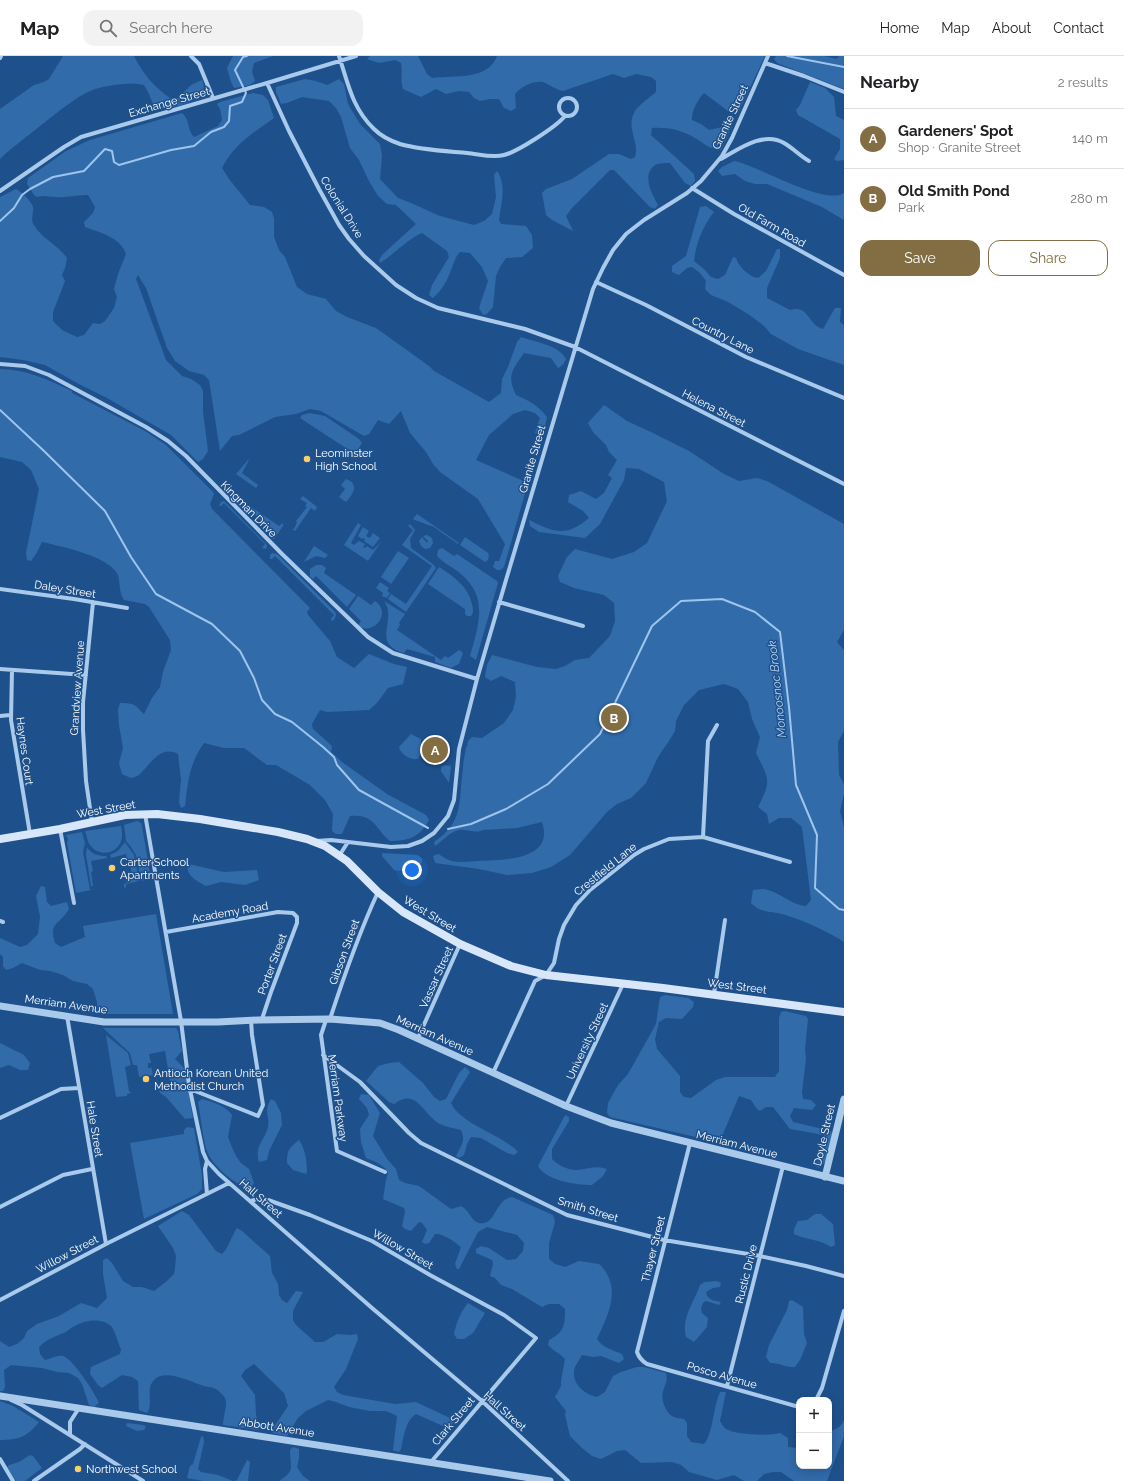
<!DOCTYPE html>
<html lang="en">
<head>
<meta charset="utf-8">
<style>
  :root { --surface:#fff; --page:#f2f2f2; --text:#202124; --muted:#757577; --line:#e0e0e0; --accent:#836e43 }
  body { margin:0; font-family:Raleway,sans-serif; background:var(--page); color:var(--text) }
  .controls { position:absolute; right:12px; bottom:12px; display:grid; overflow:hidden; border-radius:8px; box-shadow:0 2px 10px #0003 }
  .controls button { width:36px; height:36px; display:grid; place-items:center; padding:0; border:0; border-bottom:1px solid var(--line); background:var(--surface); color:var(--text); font:20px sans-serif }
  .you { position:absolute; left:412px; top:814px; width:14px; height:14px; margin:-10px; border:3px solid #fff; border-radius:50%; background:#1a73e8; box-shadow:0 0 0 6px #1a73e833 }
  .badge { display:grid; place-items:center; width:26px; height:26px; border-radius:50%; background:var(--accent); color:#fff; font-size:13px; font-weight:700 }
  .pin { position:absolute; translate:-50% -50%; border:2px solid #fff; box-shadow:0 1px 4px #0006 }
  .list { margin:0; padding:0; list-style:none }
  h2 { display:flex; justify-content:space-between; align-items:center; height:52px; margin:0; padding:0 16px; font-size:17px }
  h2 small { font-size:13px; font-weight:400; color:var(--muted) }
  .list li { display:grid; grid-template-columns:26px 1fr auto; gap:12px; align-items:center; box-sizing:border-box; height:60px; padding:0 16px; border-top:1px solid var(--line) }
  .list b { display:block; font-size:15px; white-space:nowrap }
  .list p { margin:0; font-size:13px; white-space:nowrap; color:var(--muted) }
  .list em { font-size:13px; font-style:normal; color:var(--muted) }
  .actions { display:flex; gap:8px; padding:12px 16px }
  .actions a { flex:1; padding:9px 0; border:1px solid var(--accent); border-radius:12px; text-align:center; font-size:14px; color:var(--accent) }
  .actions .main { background:var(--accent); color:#fff }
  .icon { flex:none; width:22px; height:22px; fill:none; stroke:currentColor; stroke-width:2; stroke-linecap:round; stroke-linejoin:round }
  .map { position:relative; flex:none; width:844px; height:1425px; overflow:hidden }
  header { display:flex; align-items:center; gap:24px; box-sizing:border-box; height:56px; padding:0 20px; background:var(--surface); border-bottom:1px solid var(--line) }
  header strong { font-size:19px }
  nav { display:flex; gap:22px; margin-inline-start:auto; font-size:14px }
  .search { width:280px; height:36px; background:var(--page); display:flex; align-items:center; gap:10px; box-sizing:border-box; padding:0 14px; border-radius:12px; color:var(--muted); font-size:15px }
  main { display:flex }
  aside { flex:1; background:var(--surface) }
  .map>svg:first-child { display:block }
</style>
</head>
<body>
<header>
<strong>Map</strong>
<div class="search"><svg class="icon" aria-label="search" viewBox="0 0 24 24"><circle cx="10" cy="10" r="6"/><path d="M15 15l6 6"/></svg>Search here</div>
<nav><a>Home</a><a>Map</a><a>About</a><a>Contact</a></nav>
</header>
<main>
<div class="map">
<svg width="844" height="1425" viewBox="0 0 844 1425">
  <rect width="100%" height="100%" fill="#1e518c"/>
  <path fill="#316baa" d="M63,0H134C142,17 155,32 170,42H178L191,29L202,24C212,47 174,50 159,54L155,53L149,38L144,29C133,26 110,29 99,32C79,37 56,58 40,70C27,81 12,91 0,103V53L34,29L44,26L49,23Z
    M233,0H273L254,7L252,16L255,25L250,29L234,32L231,26L227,12Z
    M370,0H418L427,18L432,22C454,19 488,25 497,0H765L739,55L732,58L704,37C698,43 691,56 692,64L701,68L709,74L727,70H732L721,94C707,92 707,89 695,82C682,74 668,71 652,72L651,79L694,118L695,125L691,130L685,127L670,107C666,107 660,107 657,108C640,117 652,138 658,149L655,153L650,151L614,114H610L572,152L566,160L573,175L552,164L546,159L542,137L546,133L572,123L609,98H619L631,103L635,101C640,85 625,72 635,55C637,51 651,40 656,36V25L651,21L636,18L624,22L613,18L563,35C554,33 551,29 543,26C534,24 520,31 515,38L516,52L511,55L504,52L499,43H490L480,45L474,42L469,36L459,35L446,38L436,33L421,41L403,33C400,24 403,16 401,7L395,4L379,7L367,3Z
    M776,0H824L837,3L839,0H844V33L777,7L774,3Z
    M305,23L316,25L327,29L339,23L344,28L348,48L360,68L380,88L382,100L380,123L398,142L411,147L440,160L474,169L484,165L492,158L496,141L494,119L497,115C507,129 501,148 499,164L501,168L526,170L532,179L533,192L522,201L506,202L500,211L496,220L493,251L487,258L483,259L479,252L488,225L482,211L470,197L460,196C454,202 453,211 449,219C446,227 440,236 433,242L429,239L432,229L449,201L447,195L422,177C409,182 393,199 380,207L379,204L383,198L416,168L396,149L387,148L378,140L369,125L359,104L350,92L341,61L336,52L329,45L302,41L287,47L281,48L276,36V31Z
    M810,26L825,32L834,41L836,60L844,64V104L837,105L834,103L840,93V83L798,59L796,54L800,49Z
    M253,37L263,39L268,44L274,62C253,77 234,88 222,112L229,123L250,149L264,151L272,156L274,163V181L279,194L285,201L297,231L307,238L326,243L336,255L347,261L376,272L429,310L434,315L489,346L501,337L502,323L508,311L517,286L521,281C535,286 559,289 566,303L563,309L558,312L551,302L524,297C513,313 506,319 516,339C528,344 539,350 547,361L544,375L540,379L535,377L540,362L535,357L525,354L513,358L489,379L476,404L528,427L504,511L501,514H497L493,511L495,505H499L505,488L478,443L440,416L433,408L426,396L410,377L401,355L389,368L378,364L369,378L364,380L321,355L310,353L296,358L275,361L239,379L232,380L220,395L209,324L204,319L189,315L175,305L167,292L146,232L138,219L136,223L166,304L182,320L191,323L200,329L203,335V356L208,395L203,403L198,406L171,379L107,342L77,327L45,309L23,304L0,301V141L16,133C21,136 31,144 33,151C34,157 30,164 34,169C42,183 58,189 67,202L65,212L62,219L65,225L53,256V265L62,274L77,281L84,279L93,267L100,268L105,265L114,252L117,241L114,233L118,218L126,198C120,181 101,177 85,171L84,166L93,157L95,151L88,139C78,139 65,142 56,141C49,141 44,139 37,141L34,139L27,128L28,122L66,95L90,84L182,57C190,63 187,74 194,81L218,70L222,64L220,53L217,48L220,46Z
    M734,105C757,109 824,150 844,137V164L822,151L767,128H755L745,125L735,118L722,120L718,115L722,111Z
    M706,150L714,156C703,170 696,187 694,205L705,214L711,221L718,223L725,219L733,201L736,202C739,211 749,221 758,222L766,215L777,193H780V202L767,232V242L790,254C809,248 807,268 823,273L835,252H841L840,266L844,269V309L798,293L771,278L763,269L748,258L728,246L711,239L705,233L706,225L700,217L692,211L687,212L679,219L672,216V210L686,200L700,151Z
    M0,313C26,313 49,324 72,335V337L145,375L166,389L213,436L214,438L210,448L212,453L309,551L310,552L307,556L308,559L330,585L337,601L354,612L369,598L394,608L407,611L403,628L388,632L377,647L369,654L327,656L320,654L312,668L313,673L332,690L331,696L342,706L387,738L426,759L429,764C420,781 409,785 390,785C375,773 375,757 350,760L342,778H336L332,775L333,758L325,744L310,729L276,709H267L244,692H224L204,687C189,708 188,726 185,750L181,752L179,746L181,724L178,698C155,686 146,722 131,722C128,721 124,719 122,718L119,707L123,692L119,669L118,654L120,647C135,647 135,649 144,658L152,642L160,631L163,616L171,594L170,584L149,551L145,548L124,544C118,536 121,525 117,517C107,500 60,490 42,486L36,498L31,505L27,504L26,497L39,433L31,414L22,406L0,401Z
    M604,349L627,365L653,377L689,395L724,418L739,425L757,422L767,425L844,468V574L837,586L844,594V675L838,686L839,719L844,728V738L840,755L844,772V886C827,875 801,863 782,858C767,854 763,858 751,847L753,834C756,834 760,833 763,833C779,835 791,849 806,850L811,844L802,771L791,762H779L769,768L767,758L758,751C772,724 769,723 756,697L760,681L752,663L748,646L738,633L724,628L699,634L684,649L676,665L675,675L669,685L658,701L646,727L631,742L617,748L607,756L570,799L551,811L532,817L507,819L479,813L435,807L433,800L438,798C442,800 447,804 452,805C460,807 471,805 479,805C504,804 555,804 542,766L517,772L483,774C475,778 467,773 459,774C449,776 443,785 435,790L434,786C465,765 458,745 463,713C463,705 465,699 466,691H467L468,685L472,681L482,682L504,667L513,654L516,641L515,626L501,620L491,625L485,621L487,609L492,599L537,611L556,613L565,610L575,604L589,602L610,580L615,565L614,547L604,539L574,532L560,526L558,520L567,501L575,493L612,503L634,496L647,487L667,445L664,426L639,413L626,412L624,424L600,468L585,482L539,476L530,470L529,464C554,476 565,482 589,462L583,455L568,446L569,439L581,435L596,443L604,437L612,422L608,419L617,404L609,396L606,389L593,376L588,367Z
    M310,357L325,360L359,383L362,387L355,398L300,362L302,359Z
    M248,404H249L242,417L258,429L256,432L236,418Z
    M346,423L352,426C357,434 351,440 346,446L339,441L345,433L341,429Z
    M228,431L232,432L231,437L279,470L283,467V470L274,483L270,482L273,477L249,453L244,455L228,439L226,434Z
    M303,440L317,451L315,455L311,452L295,475L293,474L297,467L296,465L307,451L305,450L307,447L300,443Z
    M224,445L266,488L267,490L266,493L262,492L265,488L224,447L221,450H219L221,446Z
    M417,458L459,487L458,488L434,471L415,464L413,463Z
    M358,467L361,469L351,487L354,489L359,485L365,488L363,491L365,492L367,490L373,494L381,486L368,505L344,489Z
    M410,468L415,474L410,483L411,492L434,509L436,512L406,556L388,543L391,538L406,548L432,510L402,489L413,474L408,470Z
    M363,471L369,475L366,480L370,482L373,477L380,482L373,491L364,485L365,483L363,482L362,483L358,480Z
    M427,479L432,482L433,487L430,492L425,493L421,490L419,485L422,481L427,487L428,485L423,480Z
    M465,481L488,497L489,500L488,504L485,506L460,489Z
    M314,490L328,499L325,502L316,500L304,506Z
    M442,492L454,500L457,498L497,525L498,527L476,604L470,600C478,571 489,542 462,519C455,512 444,508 437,500L438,494Z
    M398,495L409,502L391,528L381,521Z
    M272,497L277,498L335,556L336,559L334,564L332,565L331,563L334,559L275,500L272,503H270V499Z
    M316,509H322L326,512L324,517L356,539L347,551L316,520L313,523L310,521V513Z
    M439,511C453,520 468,530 472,548C473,553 474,556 471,560H467L465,558V553L428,528Z
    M380,526L389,532L387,535L390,537L387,542L382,540L383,537L376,532Z
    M358,540L371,549L375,545C392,556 375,580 358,570L361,565L349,553Z
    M384,545L405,558L399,567L400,569L397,574L441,604L445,600L448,602L459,594L463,597L459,608L451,612L435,606V601L407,593L404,597C370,587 398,564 384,545Z
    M411,678L421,683V697L418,703C410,704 401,699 399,691Z
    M445,709L451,710L449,727L441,715V711Z
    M137,765L141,767L142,770L151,823L141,825L136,799L131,791L126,785L124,769Z
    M121,770C122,775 123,780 121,785C117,798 99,801 91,790C87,786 87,780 85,775Z
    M82,776L85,787L83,796L90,834L97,833L76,837L67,787L68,783L66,779Z
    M125,786L134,799L139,825L126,828V832L124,831V828L127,827L126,824L133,822L130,809H128L126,798L111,802L110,799L118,795Z
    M87,791C91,798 98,800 106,800L107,802L91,805L93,815L91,816L93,830H91L86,798Z
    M382,797L417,799L422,802V807L416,809L408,808L400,815L394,814L382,800Z
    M188,808L224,816L257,814L259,824L245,829L221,826L206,830C198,825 185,820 188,808Z
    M41,830L45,831L47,846L51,850L67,846L69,853C60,869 48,866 55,887L61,891L85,881L83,870L156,858L173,958H99L97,955V946L93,933L87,928L73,925L63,919L50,915L40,914L22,907L13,912L6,914L3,910V901L0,898V882L20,891L27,889L38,878L40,861L36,840Z
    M665,939L688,942L694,946L693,951L682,963L666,962L659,966L655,983L657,993L680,1020V1036L684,1041L691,1042L716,1024L725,1021H775L779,1015V962L781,956L784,955L806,960L808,963L805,993L806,1003L802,1036L803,1043L811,1044L816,1049L812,1054L794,1052L790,1060L793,1066L831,1075L833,1080L826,1105L819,1112L816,1110L826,1083L824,1079L790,1073L773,1051H766L760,1055L757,1053L751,1044L739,1040L720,1085H713L610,1061L607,1057L608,1047L618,1029L628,1018L656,968L660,941Z
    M103,972H176L178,975L182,995L175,1003L185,1013L187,1026L175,1031L159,1034L171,1031L165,995L149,998L151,1007H148V1012H151V1010L153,1019L139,1021L137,1009H133L130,997Z
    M106,979L128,997L131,1009L125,1011L129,1035L131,1037L127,1038V1040L116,1041Z
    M0,987L24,999L30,1007L28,1014H20L9,1009L0,1012Z
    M399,1006L423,1027L434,1041L440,1045L446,1043L459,1017L465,1011L470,1016L451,1047C461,1069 502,1078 518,1096L514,1099L507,1097L481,1082L471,1081L467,1088L464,1099L459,1102L456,1100C461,1090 466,1084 461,1074C454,1072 446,1071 440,1068C422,1058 417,1031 394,1048L389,1046L366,1025L378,1010L389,1007Z
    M186,1031V1035H188L193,1062L185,1063L166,1041L160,1037L159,1035Z
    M361,1038L369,1039L380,1057L373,1080L387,1103L396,1113L399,1124L405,1127L419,1130L451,1153L461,1150C470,1155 471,1165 479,1167C496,1171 495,1143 512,1141L553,1159L555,1166L549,1187V1203L555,1208L565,1211L579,1205L599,1208C602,1211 605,1214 607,1218C619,1239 606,1263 597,1283C602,1291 612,1294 622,1298L624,1303L619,1307L601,1300L593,1301L582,1299C580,1303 577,1307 575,1311C570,1326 583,1338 597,1341L605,1336L613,1320L621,1316L637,1311H644L666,1317C670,1330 656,1335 666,1353C670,1361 675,1362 684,1363L687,1367V1380L691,1386L704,1388C713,1378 713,1351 720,1336H726L720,1365C722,1368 723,1371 726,1373C736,1379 768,1380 780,1377L788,1382V1391L799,1392V1410H829V1375C836,1374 842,1370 844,1364V1380L827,1425H794L781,1416H773L764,1418L757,1425H744L734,1419L717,1424L689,1416L681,1409L672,1406L641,1407L625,1394L617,1395L601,1403L592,1400L582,1392L570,1380L565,1359L566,1355L555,1341L561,1330V1325L565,1303C560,1297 553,1295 548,1289L549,1284C564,1276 565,1270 565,1253L559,1248H549L542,1251L512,1233L501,1229L495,1222L490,1220L493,1208L492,1204L476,1197V1193L481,1190L489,1192L507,1204L516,1203L523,1195L524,1187L517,1179L487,1171L478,1176L459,1213H457L455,1208L461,1191C455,1186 443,1177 435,1178L429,1187L425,1188L422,1186L427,1174L422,1167L419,1166L411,1175L405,1173L402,1170L405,1156L404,1152L383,1143L386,1124L388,1117C385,1109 374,1105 366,1102L361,1086L360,1073L369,1059L367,1052L359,1043Z
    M202,1043C213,1046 226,1050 232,1059L228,1081L231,1089L236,1100L241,1107L249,1113L254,1127L250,1134C234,1127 211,1110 206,1092C202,1077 201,1061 198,1046Z
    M271,1043L275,1045L281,1057L282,1069L269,1095L267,1104L259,1106C254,1089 265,1085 268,1071C270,1059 263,1056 271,1043Z
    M566,1059L569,1061V1065L552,1093V1103C557,1109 570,1115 578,1114C589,1113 595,1109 607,1113L603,1120L592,1129C577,1129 546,1125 538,1110L564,1061Z
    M187,1071L194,1072L202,1119V1133L197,1138L144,1163L130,1087L184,1078V1074Z
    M299,1084C305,1092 307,1106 307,1116L306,1118L293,1114L287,1107C287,1094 289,1092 299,1084Z
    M182,1155L189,1159L216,1195L222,1198C229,1191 231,1181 237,1172L242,1175L270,1200L272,1217L278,1228L279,1239L282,1244L287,1247L296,1235L303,1236L293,1255V1264L296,1269L315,1286H323L337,1278L351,1279L357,1278L358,1283L346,1313L334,1331L337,1336L343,1339L395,1348L416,1346L450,1362L453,1367L450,1371L443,1370L416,1358C405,1365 404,1381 401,1393L399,1396L393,1394L397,1360L386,1355H370L349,1351L336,1346L328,1344L306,1355L298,1362L287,1380L273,1377L274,1371L288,1350L284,1337L254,1308L245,1314L241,1320L255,1339L256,1359L260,1372L258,1374L223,1369C223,1361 228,1348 225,1342C223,1339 219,1335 216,1333C212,1331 207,1331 204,1330C191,1326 165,1312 154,1324C145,1333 154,1348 147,1357L139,1354L138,1325L132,1321L122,1319L102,1332L98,1329L90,1318L91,1311L120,1298L121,1293C118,1287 115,1274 111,1270C101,1261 84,1264 73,1271C71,1272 68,1274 66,1276C56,1280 47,1283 39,1291L40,1298L45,1304C50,1303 58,1299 63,1300C73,1303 95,1337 99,1347L94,1351L89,1349L82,1328L78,1322L69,1317L57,1316L42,1312L11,1309L4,1314L5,1331L3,1335H0V1285L9,1291L17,1288L24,1282L27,1275L37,1268L59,1260L81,1247L97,1252L107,1242L103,1218V1204L107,1202L112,1207L123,1225L133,1231H142L154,1235L167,1225L174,1218L175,1212L176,1200L173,1192L158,1170Z
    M815,1158H821L833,1168L835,1189L831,1191C820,1183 806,1184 794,1178V1173L798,1165L807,1164Z
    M717,1225L721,1227L720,1231L713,1232L706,1236L707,1240L712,1244L721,1246L719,1249L706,1245L703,1247L701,1252L702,1257L708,1262L707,1271L694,1286L686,1281C681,1261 694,1247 700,1229L705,1226Z
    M792,1244L803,1251L804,1278L807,1287L800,1304L795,1311C786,1312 779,1306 770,1307L766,1301L769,1289L787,1254L789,1245Z
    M468,1247L485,1257L473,1277L464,1283H457L454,1278C457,1265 460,1257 468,1247Z
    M0,1345L13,1350L39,1366C27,1381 19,1384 0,1384Z
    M127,1367L143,1369L146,1371L144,1374L137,1375L126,1370Z
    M203,1380L204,1386L198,1413L201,1416L218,1419L233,1425H203L187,1422L190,1410L193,1408L201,1381Z
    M293,1391L299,1393V1402L297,1411L303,1420L310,1425H279C296,1414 290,1412 290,1394Z
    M30,1399L33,1400L42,1412L25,1425H16L7,1411L9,1409L19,1406Z
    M247,1404L250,1406L248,1425H234L237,1424Z"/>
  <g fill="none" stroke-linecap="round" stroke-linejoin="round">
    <path stroke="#9ec5ee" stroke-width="2" d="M787,0L844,11
      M0,165L14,152L22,139L30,133L53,121L84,115L105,93L112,95L114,106L119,109L171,94L194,90L211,76L224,71L229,65L230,50L242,46L246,37L235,14L243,1L247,0
      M0,354L44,395L105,455L131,501L156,538L212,568L240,595L254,622L262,644L275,658L292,666L323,691L334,701L337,709L359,734L428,772
      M448,773L471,768L506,753L548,728L600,678L652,570L681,545L722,543L755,556L780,576L789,651L796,729L817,779L815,832L839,853L844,854"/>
    <path stroke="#aacaec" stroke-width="4" d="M191,0L199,8L213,42
      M339,0C348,27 352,52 374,73C381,80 391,85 400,88C421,94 445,95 467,97C479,98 492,102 504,99C517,96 556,71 565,60
      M0,2L1,0
      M765,7L804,20L844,36
      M267,27L289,75L319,133L339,169L349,183L364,200L396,229L416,242L438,252L525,273L575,291L844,428
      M559 51a9 9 0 1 1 18 0a9 9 0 1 1-18 0Z
      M721,103C739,93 763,75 784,87C793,92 800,100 809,105
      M692,132L734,158L844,219
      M0,135L64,91L81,81L267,27L356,0
      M596,226L646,249L746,301L844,342
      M0,308L25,310L49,319L146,371L168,385L186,400L282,498L368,581L393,597L477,623
      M0,533L74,543L127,552
      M499,546L583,570
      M0,613L86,619
      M12,614L11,664L30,778
      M0,660L10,659
      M145,758L181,965L189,1029L203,1096L207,1105L219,1118L372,1252L482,1345L568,1425
      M92,766L86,725L83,674V646L93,546
      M60,773L74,847
      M703,781L708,685L717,669
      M316,785L331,784L391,791L408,790L422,785L434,777L448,760L454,744L459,693L477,623L506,524L593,233L603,212L613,194L626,178L644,164L687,137L701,125L722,100L732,82L768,0
      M339,800L348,786
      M0,865L3,866
      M166,876L278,856L293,857L297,861V867L271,936L262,963
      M714,938L725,864
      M67,960L106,1188
      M330,963C344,920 359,877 378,836
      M326,964L321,979L337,1095L385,1116
      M418,982L460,888
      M323,999L360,1026L409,1077L421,1087L567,1159L664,1184L760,1200L806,1210L844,1220
      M493,1017L535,925L546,919L554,907L559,883L564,869L576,849L590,834L634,799L644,793L669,783L703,781L790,806
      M190,1033L258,1060L263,1049L252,979L251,964
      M566,1050L623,928
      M0,1062L61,1033L79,1032
      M690,1087L637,1296C639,1302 642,1305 647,1308L799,1351
      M207,1105L205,1113L207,1138
      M251,1145L257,1143L268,1144L310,1159L372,1185L430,1219L504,1259L536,1282L431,1406
      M0,1151L63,1119L92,1113
      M0,1244L108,1187L229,1127
      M727,1330L783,1110
      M11,1344L22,1349L143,1425
      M816,1344L822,1332L844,1255
      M70,1379V1366L79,1352
      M0,1403L13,1425
      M34,1425L80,1393L85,1388"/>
    <path stroke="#aacaec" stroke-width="7" d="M0,950L104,966H218L258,964L330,963L380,967L399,974L566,1050L611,1067L844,1125
      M825,1121L844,1043
      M0,1340L550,1425"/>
    <path stroke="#d7e7f9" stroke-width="8" d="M0,783L60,773L125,759L157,758L200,763L278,776L307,783L325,790L347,805L378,836L403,856L460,888L511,910L546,919L663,932L844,956"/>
  </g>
  <g fill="#fccd69" stroke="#1e518c" stroke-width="1.5">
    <circle cx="307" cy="403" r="4"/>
    <circle cx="112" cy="812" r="4"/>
    <circle cx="146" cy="1023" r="4"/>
    <circle cx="78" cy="1413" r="4"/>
  </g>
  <g text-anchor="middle" stroke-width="3" stroke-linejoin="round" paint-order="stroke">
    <g font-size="11" fill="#fff" stroke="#1e518c">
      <text transform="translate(169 46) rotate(-16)" y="4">Exchange Street</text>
      <text transform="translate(730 61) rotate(-65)" y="4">Granite Street</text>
      <text transform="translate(342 151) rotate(58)" y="4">Colonial Drive</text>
      <text transform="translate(772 169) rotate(30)" y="4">Old Farm Road</text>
      <text transform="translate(723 279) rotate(27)" y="4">Country Lane</text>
      <text transform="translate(714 352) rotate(27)" y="4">Helena Street</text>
      <text transform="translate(532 403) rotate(-74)" y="4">Granite Street</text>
      <text transform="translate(249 453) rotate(45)" y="4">Kingman Drive</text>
      <text transform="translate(65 533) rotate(9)" y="4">Daley Street</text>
      <text transform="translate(77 632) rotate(-86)" y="4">Grandview Avenue</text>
      <text transform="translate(25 695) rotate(82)" y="4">Haynes Court</text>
      <text transform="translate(106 753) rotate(-10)" y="4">West Street</text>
      <text transform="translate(605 813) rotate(-39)" y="4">Crestfield Lane</text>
      <text transform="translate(230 856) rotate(-10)" y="4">Academy Road</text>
      <text transform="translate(430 858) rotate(31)" y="4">West Street</text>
      <text transform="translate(344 896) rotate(-70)" y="4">Gibson Street</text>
      <text transform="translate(272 908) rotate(-70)" y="4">Porter Street</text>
      <text transform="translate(436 921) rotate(-66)" y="4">Vassar Street</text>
      <text transform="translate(737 930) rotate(7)" y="4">West Street</text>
      <text transform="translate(66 948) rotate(8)" y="4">Merriam Avenue</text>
      <text transform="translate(435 979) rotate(24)" y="4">Merriam Avenue</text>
      <text transform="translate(587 985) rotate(-65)" y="4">University Street</text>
      <text transform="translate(338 1042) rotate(82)" y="4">Merriam Parkway</text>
      <text transform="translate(95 1073) rotate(81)" y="4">Hale Street</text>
      <text transform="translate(824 1079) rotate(-77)" y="4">Doyle Street</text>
      <text transform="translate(737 1088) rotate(14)" y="4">Merriam Avenue</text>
      <text transform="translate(261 1142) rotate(41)" y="4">Hall Street</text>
      <text transform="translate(588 1153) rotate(17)" y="4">Smith Street</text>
      <text transform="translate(403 1193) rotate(30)" y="4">Willow Street</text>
      <text transform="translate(653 1193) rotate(-76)" y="4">Thayer Street</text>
      <text transform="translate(67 1198) rotate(-28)" y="4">Willow Street</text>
      <text transform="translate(746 1218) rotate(-76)" y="4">Rustic Drive</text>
      <text transform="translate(722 1319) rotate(16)" y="4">Posco Avenue</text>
      <text transform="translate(505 1355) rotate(42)" y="4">Hall Street</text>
      <text transform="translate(453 1365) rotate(-50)" y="4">Clark Street</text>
      <text transform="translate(277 1371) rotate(9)" y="4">Abbott Avenue</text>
    </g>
    <g font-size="11" fill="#fff" stroke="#1e518c" text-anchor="start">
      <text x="315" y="401">Leominster<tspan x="315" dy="13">High School</tspan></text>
      <text x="120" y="810">Carter School<tspan x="120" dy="13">Apartments</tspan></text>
      <text x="154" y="1021">Antioch Korean United<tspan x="154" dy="13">Methodist Church</tspan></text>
      <text x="86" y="1417">Northwest School</text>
    </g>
    <g font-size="12" font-style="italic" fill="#b6d4f4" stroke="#1e518c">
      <text transform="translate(777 633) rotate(-96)" y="4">Monoosnoc Brook</text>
    </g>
  </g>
</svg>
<div class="controls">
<button>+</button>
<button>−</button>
</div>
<div class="you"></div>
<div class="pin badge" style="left:435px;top:694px">A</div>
<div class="pin badge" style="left:614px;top:662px">B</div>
</div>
<aside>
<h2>Nearby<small>2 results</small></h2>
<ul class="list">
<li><span class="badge">A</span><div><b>Gardeners' Spot</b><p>Shop · Granite Street</p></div><em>140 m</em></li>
<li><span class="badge">B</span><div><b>Old Smith Pond</b><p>Park</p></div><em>280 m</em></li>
</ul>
<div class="actions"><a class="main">Save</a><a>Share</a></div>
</aside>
</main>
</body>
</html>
